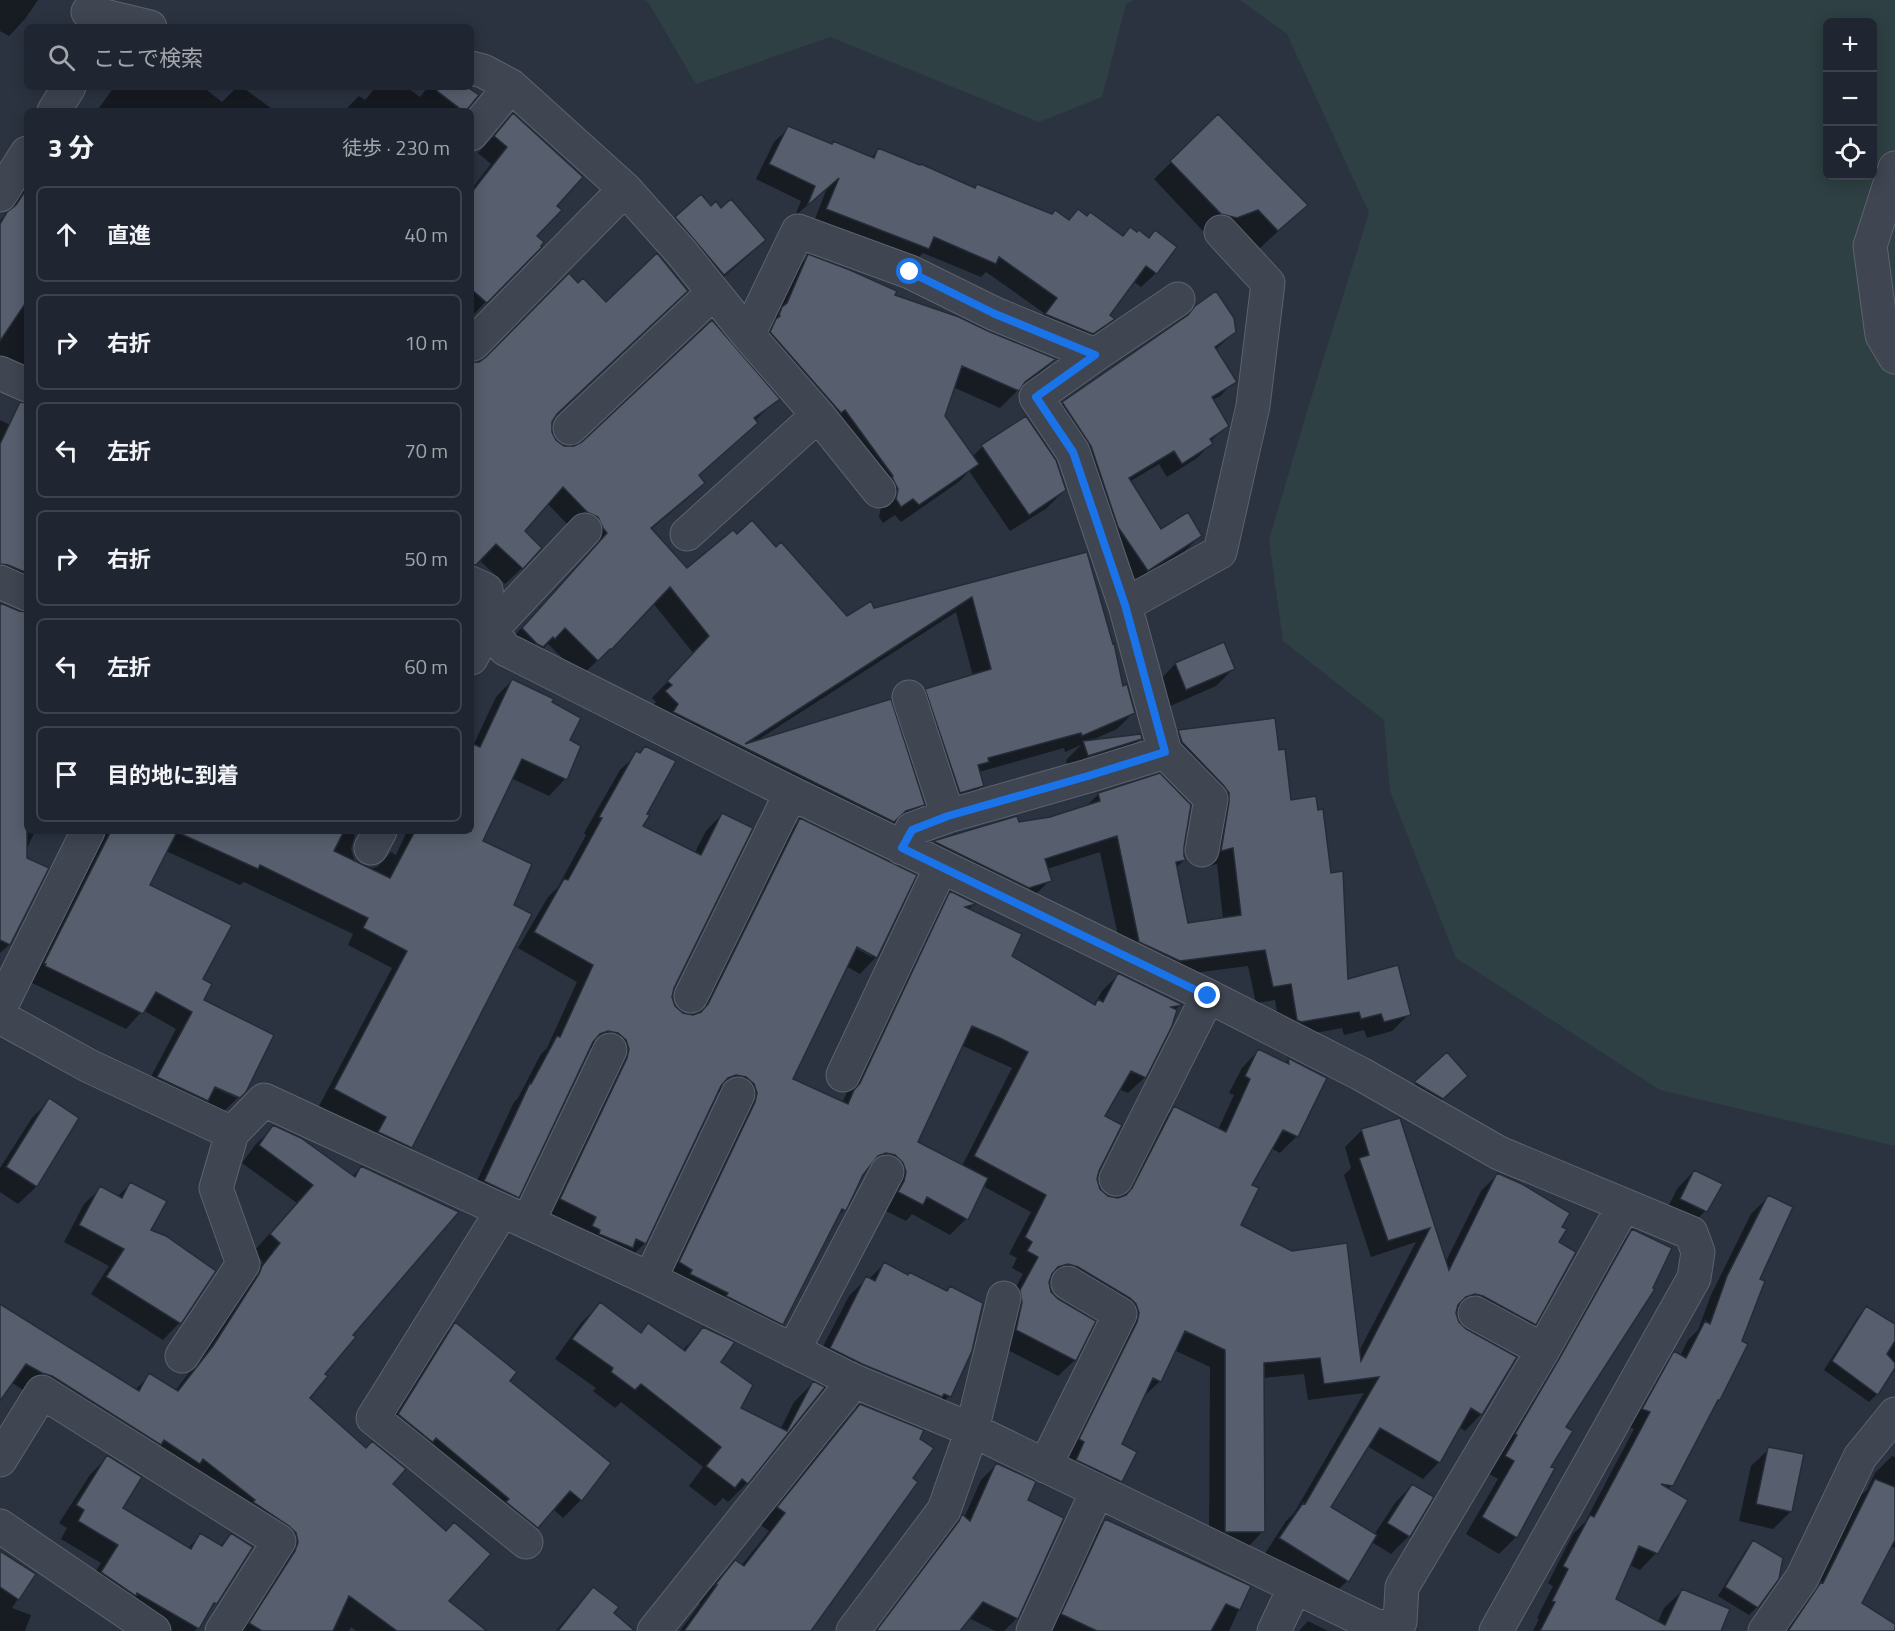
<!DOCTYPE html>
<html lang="ja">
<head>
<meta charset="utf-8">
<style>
  :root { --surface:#202631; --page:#282e39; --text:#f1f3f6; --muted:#a2a5ab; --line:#3d434d }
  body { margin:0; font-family:"Titillium Web","Noto Sans JP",sans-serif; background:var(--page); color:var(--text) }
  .controls { position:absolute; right:18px; top:18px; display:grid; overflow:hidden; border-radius:9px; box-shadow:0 3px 15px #0003 }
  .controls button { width:54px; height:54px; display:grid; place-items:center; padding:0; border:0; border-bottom:2px solid var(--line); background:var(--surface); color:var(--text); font:30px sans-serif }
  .stop { position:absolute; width:18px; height:18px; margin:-14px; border:4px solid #1a73e8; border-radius:50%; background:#fff }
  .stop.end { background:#1a73e8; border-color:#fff; box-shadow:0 2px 6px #0008 }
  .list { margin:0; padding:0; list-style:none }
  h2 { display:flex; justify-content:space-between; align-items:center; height:78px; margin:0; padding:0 24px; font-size:26px }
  h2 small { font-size:20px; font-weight:400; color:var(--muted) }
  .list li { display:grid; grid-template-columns:39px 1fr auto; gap:18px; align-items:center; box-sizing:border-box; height:96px; margin:0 12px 12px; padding:0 12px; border:2px solid var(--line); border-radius:9px }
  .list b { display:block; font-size:22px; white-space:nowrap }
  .list em { font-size:20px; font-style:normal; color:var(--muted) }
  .icon { flex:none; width:33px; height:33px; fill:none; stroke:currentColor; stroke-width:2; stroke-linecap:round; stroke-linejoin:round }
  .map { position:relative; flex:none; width:1895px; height:1631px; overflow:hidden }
  .search { position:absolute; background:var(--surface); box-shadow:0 3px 15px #0003; left:24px; top:24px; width:450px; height:66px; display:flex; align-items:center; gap:15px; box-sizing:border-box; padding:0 21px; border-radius:9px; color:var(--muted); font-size:22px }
  .panel { position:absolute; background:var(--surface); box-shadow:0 3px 15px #0003; left:24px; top:108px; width:450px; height:726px; border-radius:9px }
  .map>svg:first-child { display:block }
</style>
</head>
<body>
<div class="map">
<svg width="1895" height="1631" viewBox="0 0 1895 1631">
  <rect width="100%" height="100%" fill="#2b3341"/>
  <path fill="#2e4043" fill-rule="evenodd" d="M645,0H1133L1126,4L1102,97L1039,122L830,37L696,84L648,2Z
    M1240,0H1895V1146L1660,1090L1456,958L1390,791L1384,720L1283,641L1269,540L1308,408L1369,213L1287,34ZM1828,22H1872V176H1828Z"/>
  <path fill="#0007" fill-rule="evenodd" d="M0,0H38L25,19L9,36L0,31Z
    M114,87H203L222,102L237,87H242L275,111H97Z
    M376,87H401L405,91L408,88L420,97L428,87H465L464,111H344L359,96L365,100Z
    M513,115L555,206L535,236L540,247L471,317V190L491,164L478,153Z
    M1218,116L1288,222L1260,248L1240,227L1218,235L1203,231L1154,179Z
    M789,128L831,145L871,158L878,150L974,189L977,186L1068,221L1078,211L1156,273L1141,287L1133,281L1108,315L1113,319L1099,333L1077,348L1032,329L1044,313L986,272L981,277L923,253L913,263L813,224L827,188L795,216L801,201L756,179L774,142Z
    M27,185V382L0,365V221L20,192Z
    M710,208L764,240L747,257L706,292L658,235L676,218Z
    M808,256L893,296L1054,360L1037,376L1017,391L1000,408L953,387L943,416L972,457L982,447L1026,418L1064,490L1047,508L1010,531L969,471L960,481L901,522L895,515L883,523L879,517L881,507L754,350L791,273Z
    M1235,332L1215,350L1235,381L1220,396L1212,400L1227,425L1210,442L1211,444L1197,458L1167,477L1159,464L1129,482L1160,531L1200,536L1186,550L1133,584L1049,417L1063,403Z
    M471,364L555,416L550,423V433L555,441L565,448H575L777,399L698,476L703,483L687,499L650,530L687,570L737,536L776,549L846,618L1086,554L1122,688L1133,713L1117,729L1090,741L1140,739L1123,757L1070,773L1066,760L1081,745L1065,752L1064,748L979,772L982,786L966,802L944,809L910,707L926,690L973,676L956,612L756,741L923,804L906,821L887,827L650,709L656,702L652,698L694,654L653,603L611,648L581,676L548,644L538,654L506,645L592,550L547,503L522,532V568L505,584L479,560L471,567Z
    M0,420L27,433V602L0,585Z
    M0,604L27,614V831H35L23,857L47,868L9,945L0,953Z
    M1223,644L1233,669L1216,686L1168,707L1158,682L1175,664Z
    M512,680L550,702L568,741L579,747L565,779L549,796L511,778L481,841L410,1147L394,1163L371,1134L319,1106L392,968L348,945L353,934L244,882L240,885L166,851L148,885L201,980L202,1000L245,1091L222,1113L142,1094L176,1029L143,1010L126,1029L30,982L87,831H355L353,834L355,835L351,849L354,859L361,866L372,868L377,867L391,852L396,855L407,831H471V745L473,746L496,697ZM209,1083L237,1094V1098L208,1085Z
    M1179,731L1278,751L1290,801L1347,981L1409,1014L1392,1031L1367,1038L1364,1030L1344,1035L1342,1028L1283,1039L1281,1037L1275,1000L1256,1003L1248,966L1162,977L1123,959L1100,852L1047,869L1050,880L1033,897L918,859L934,843L1016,818L1018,824L1050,819L1085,807L1099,794L1182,847L1185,859L1175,869L1187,925L1223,919L1217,864L1205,867L1213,820L1162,748Z
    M645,747V814L641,827L694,854L706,831L722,814L673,987L671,997L674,1007L683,1014L695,1015L783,836L800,820L876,957L860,974L846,966L791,1080L842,1103L934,910L951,893L974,904L968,910L1010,957L1093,1006L1102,991L1118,975L1180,1005L1175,1010L1145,1077L1128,1093L1119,1089L1103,1117L1096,1180L1099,1190L1107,1197L1120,1198L1158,1124L1174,1108L1218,1130L1234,1095L1229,1093L1242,1068L1258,1051L1284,1064L1288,1060L1325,1078L1297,1136L1280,1153L1271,1148L1250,1185L1239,1226L1358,1353L1416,1242L1371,1257L1344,1175L1351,1168L1345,1147L1362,1130L1399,1120L1445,1263L1481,1191L1498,1174L1560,1227L1534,1324L1518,1340L1467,1312L1456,1311L1455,1314L1481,1414L1465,1431L1459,1427L1439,1462L1423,1479L1367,1446L1329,1507L1374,1535L1395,1503L1412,1485L1432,1498L1409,1536L1391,1554L1372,1542L1347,1581L1331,1597L1264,1555L1286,1521L1294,1513L1364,1393L1308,1400L1304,1374L1263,1378V1531L1247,1548H1209L1210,1367L1174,1350L1160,1381L1143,1397L1120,1444L1121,1481L1105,1498L1069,1459L1064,1456L1121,1340L1061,1283L1050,1280L1048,1281L1050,1292L1075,1360L1058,1376L1000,1346L1005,1308L1023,1274L1012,1268L1017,1258L1009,1254L1031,1212L983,1186L966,1219L950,1235L912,1214L906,1221L882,1209L878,1171L869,1169L865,1170L844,1210L835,1219L782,1324L766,1340L663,1279L729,1093L717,1092L644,1244L628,1260L544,1216L602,1049L588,1048L518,1197L501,1213L469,1198L514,1102L518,1098L541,1054L547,1048L577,982L518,948L548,897L558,887L586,835L584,833L620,770ZM852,942L872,953V957L850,945ZM961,1045L1012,1068L962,1166L916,1143Z
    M1442,1059L1466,1076L1434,1107L1407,1092Z
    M50,1100L77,1119L36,1187L18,1204L0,1192V1168L32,1118Z
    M274,1127L352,1177L361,1167L351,1335L308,1399L391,1485L447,1602L480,1631H356L351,1627L349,1631H239L281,1561L11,1382L0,1399V1310L135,1390L150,1375L175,1391L195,1365L245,1285L263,1262L253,1252L297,1203L242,1163L256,1144Z
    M1694,1171L1721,1184L1705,1211L1688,1229L1663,1217L1677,1189Z
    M131,1183L149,1231L214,1271L179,1323L163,1340L91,1294L109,1266L64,1242L84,1204L101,1188L117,1197Z
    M1768,1197L1758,1280L1671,1486L1667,1490L1686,1501L1656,1553L1640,1570L1629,1565L1614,1600L1605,1631H1533L1539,1619L1537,1618L1553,1586L1548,1583L1573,1534L1585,1522L1634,1429L1627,1426L1658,1370L1675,1353L1680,1356L1688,1340L1698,1330L1711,1295L1751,1214Z
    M1632,1231L1549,1467L1516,1537L1499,1554L1466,1534L1498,1479L1489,1474L1615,1248Z
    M884,1264L949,1396L932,1414L813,1366L849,1296L867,1278L869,1279ZM855,1360L942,1396V1399L854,1362Z
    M600,1304L639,1334L648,1325L682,1351L704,1328L739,1409L780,1430L794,1402L813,1383L823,1388L747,1483L728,1502L723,1498L715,1506L689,1486L703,1467L621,1402L615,1408L593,1391L596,1388L555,1359L581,1323Z
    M1866,1308L1895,1326V1365L1877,1394L1869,1402L1824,1370L1858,1317Z
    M455,1324L581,1500L563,1518L553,1509L520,1545L381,1432L438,1341Z
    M860,1406L809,1631H680L700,1604L699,1603L718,1579L735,1562L741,1566L769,1531L761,1525L843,1423Z
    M1769,1449L1791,1511L1773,1529L1739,1521L1751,1466Z
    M1892,1456L1895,1457V1548L1890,1546L1860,1604L1864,1631H1784L1858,1498L1867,1490L1875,1473Z
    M107,1457L121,1508L187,1549L201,1535L220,1546L231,1535L216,1603L207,1611L195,1631H155L84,1590L101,1563L61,1539L67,1528L59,1523L90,1475Z
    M997,1464L1026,1501L1062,1519L1017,1618L1004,1631H995L969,1618L959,1631H874L947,1532L962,1516L964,1518L981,1480Z
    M1105,1520L1249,1587L1229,1631H1038L1075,1551Z
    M1754,1542L1757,1607L1749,1615L1718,1596L1745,1551Z
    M0,1552L34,1574L12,1608L31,1615L25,1631H0Z
    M593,1589L612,1613L633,1631H556L576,1607Z
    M1682,1591L1719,1631H1654L1664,1608Z
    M1308,1621L1328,1631H1299Z"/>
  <path fill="#575f6e" stroke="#252c38" stroke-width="1.5" d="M440,87H467L479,95L466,111H463L437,91Z
    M513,113L583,177L557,206L562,210L537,236L544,242L541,246L542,247L487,303L471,289V193L507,147L494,136Z
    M1218,114L1308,205L1278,231L1258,210L1237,218L1221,214L1170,161Z
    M788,126L832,144L833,141L874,158L878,148L920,165L921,164L975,188L977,184L1052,214L1055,210L1069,220L1078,209L1087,216L1090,212L1123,236L1130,227L1137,232L1139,230L1149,238L1155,230L1177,247L1157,274L1146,266L1110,315L1115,319L1093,334L1045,314L1057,298L999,257L996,264L934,237L929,249L826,209L839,178L807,206L815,186L769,164Z
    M27,188V301L0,341V224L7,212L16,205Z
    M701,194L711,206L716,201L721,208L731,199L766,240L724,275L675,217Z
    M657,253L688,291L557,414L552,422V432L556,440L564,446H574L582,442L712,320L780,399L754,418L758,423L699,475L705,483L651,528L687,568L733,530L737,534L752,520L776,547L781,542L847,616L871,601L874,608L1087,552L1113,644L1114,643L1123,686L1127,684L1135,713L1082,736L1081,733L988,758L989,762L978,765L984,786L960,793L925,689L991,669L972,597L745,744L891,699L925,805L906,811L894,822L673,712L678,704L665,691L672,685L667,681L709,636L670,587L612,649H610L598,661L565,628L555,639L553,637L543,647L537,644L522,628L607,533L603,528L598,517L587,512L563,487L525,531L542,548L523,569L496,544L476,565H471V362H479L486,357L569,273L578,283L583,278L606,302Z
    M808,254L850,270L897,291L895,295L959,317L988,331L1056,359L1025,382L1019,391L962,366L945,416L979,464L919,505L913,499L901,507L896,499L898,489L892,477L893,476L845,410L841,413L770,332L776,319L780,316L779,315L782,307L787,303Z
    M1216,291L1234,318L1236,332L1215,347L1237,382L1212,397L1229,426L1210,439L1213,444L1182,464L1174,451L1129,478L1161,529L1188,512L1202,536L1148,571L1118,527L1091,446L1062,402L1188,315L1195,306Z
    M20,402L27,403V573L8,565L0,564V444Z
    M1026,416L1056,460L1066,490L1029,515L981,445Z
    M0,603L19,611L27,612V858L49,868L10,945L0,940Z
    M1224,642L1235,669L1186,690L1175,663Z
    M512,679L554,699L552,702L581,718L570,740L581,746L567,780L522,759L483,841L532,864L514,905L532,914L412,1148L378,1132L386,1117L334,1089L407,951L363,928L368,918L260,865L258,869L177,832L150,885L232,925L203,979L212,984L204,1000L274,1035L246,1092L240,1098L215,1087L208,1101L157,1077L192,1012L156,992L143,1014L45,966L46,964L44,963L111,831H344L334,851L390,878L415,831H471V743L480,747Z
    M1275,718L1279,750L1285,749L1291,800L1316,796L1318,810L1323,809L1331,873L1343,871L1348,979L1398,965L1411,1015L1384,1022L1381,1014L1361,1019L1359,1012L1301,1022L1297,1020L1291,984L1273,987L1265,950L1180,961L1139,942L1117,836L1045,859L1052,881L1029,888L933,841L1017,816L1019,822L1050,817L1100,801L1098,793L1160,773L1191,805L1184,847V856L1186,860L1176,862L1188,923L1241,915L1233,848L1221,851L1229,802V793L1224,786L1182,742L1178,730Z
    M1141,734L1142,739L1088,756L1083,741Z
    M645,746L676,761L647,814L650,815L643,826L701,855L722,813L753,828L674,988L672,997L675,1006L683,1013L693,1015L701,1012L708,1004L800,818L917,875L877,958L857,947L793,1079L848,1104L854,1090L860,1083L950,891L976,904L965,907L1022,934L1012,956L1095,1005L1098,999L1103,1002L1118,973L1183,1005L1171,1007L1177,1010L1172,1026L1146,1078L1131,1071L1105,1116L1122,1125L1099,1171L1097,1179L1100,1189L1108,1196L1118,1198L1126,1195L1132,1188L1174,1106L1226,1132L1250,1079L1245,1076L1258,1049L1289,1064L1288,1058L1327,1078L1298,1137L1283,1130L1252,1185L1259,1188L1241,1225L1292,1251L1347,1243L1361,1361L1430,1228L1388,1241L1359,1158L1369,1155L1361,1129L1400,1118L1449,1270L1497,1173L1522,1184L1570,1213L1562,1227L1567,1229L1559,1242L1576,1252L1536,1325L1483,1296L1475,1294L1466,1297L1458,1305L1456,1313L1459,1322L1466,1329L1517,1357L1482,1415L1471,1408L1440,1463L1380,1428L1331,1507L1377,1535L1349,1582L1279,1538L1303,1503L1305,1504L1379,1377L1324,1384L1320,1358L1264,1363L1265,1532H1225V1350L1185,1331L1161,1382L1153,1378L1122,1444L1137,1452L1122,1482L1076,1460L1084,1442L1079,1439L1137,1322L1139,1313L1136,1304L1130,1298L1078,1267L1068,1264L1058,1267L1052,1274L1049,1282L1051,1292L1058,1299L1096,1321L1076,1361L1016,1330L1022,1302L1020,1290L1038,1257L1027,1251L1032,1242L1025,1237L1046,1195L974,1156L1028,1052L1000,1038L972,1026L918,1142L988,1178L968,1220L927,1197L923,1205L898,1192L904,1181L906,1172L903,1163L895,1155L886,1153L878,1156L863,1175L846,1211L842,1209L783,1325L726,1296L728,1293L690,1274L692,1270L679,1262L755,1102L757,1093L754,1084L746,1077L736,1075L728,1078L721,1086L646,1244L636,1239L633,1248L599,1234L600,1230L592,1226L596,1217L560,1199L627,1058L629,1049L626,1040L618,1033L608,1031L600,1034L593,1042L519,1198L484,1181L530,1083L531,1084L557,1036L560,1037L593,965L534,932L564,879L568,880L602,818L599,817L636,751L640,753Z
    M1447,1052L1468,1076L1443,1099L1414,1082Z
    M49,1098L79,1118L37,1187L6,1167Z
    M273,1125L301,1138L355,1177L361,1166L459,1212L353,1335L356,1337L325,1374L328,1376L310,1398L366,1448L372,1441L406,1469L393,1484L446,1531L454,1522L491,1554L449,1601L487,1631H397L349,1596L333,1631H262L249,1623L295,1551L298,1542L296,1533L289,1526L253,1502L255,1500L203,1459L200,1464L164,1440L161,1445L52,1376L42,1373L26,1364L0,1401V1304L139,1391L149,1373L178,1391L213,1346L259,1274L262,1266L280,1243L270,1234L313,1185L259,1145Z
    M1694,1170L1723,1184L1707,1212L1680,1199Z
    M130,1182L167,1201L151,1230L166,1236L216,1271L181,1324L106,1277L124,1249L79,1225L100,1186L122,1198Z
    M1768,1195L1793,1207L1760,1279L1765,1281L1742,1341L1748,1344L1720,1400H1718L1673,1486L1661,1484L1688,1500L1658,1554L1639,1546L1616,1599L1665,1625L1682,1589L1730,1609L1721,1631H1540L1555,1602L1552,1601L1568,1569L1563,1566L1590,1515L1594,1517L1650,1412L1642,1409L1674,1351L1686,1358L1705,1321L1710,1324L1727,1276Z
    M1632,1229L1672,1248L1653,1288L1655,1289L1566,1427L1573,1431L1551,1467L1555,1468L1517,1538L1482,1517L1514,1461L1505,1456L1517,1435L1515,1434L1559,1359Z
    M884,1262L908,1275L909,1272L947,1291L950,1286L983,1303L972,1351L951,1397L944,1394L942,1397L862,1364L830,1348L866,1276L875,1281Z
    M600,1302L641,1333L648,1323L685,1351L703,1327L735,1342L721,1362L753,1385L741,1408L787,1431L813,1381L825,1387L748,1484L742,1479L735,1488L706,1466L721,1447L641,1384L635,1390L611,1372L613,1368L572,1339Z
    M1866,1306L1895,1324V1341L1887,1354L1895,1363V1368L1878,1395L1832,1361Z
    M455,1322L517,1372L510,1381L611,1463L582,1501L570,1491L538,1528L506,1502L509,1499L436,1438L433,1442L431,1441L398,1414Z
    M860,1404L924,1430L920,1439L934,1448L913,1478L918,1482L811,1631H684L717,1585H715L735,1560L744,1566L785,1513L777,1507Z
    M1768,1447L1804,1454L1792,1512L1756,1504Z
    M107,1455L142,1477L123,1508L191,1549L200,1533L222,1546L231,1533L253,1547L217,1604L214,1603L199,1629L137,1593L136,1596L101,1572L118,1545L78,1521L84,1510L76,1505Z
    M996,1463L1035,1481L1036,1482L1028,1500L1064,1518L1018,1619L983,1602L960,1631H876L959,1521L962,1514L970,1521Z
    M1875,1479L1895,1487V1540L1862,1603L1895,1624V1631H1788L1821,1582L1823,1583Z
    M1412,1484L1434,1497L1410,1537L1387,1523Z
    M1105,1519L1251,1586L1240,1610L1226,1604L1211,1631H1097L1061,1614Z
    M1753,1540L1783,1558L1779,1579L1758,1608L1725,1587Z
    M0,1551L36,1574L19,1600L0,1587Z
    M593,1587L619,1607L614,1613L635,1631H558Z"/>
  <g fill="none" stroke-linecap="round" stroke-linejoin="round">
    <g stroke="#5d636e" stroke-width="35">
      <path id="minor" d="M88,12L150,27
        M471,68L483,71L511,86L625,189L682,253L748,335L818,415
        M54,111L69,87
        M471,134L511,86
        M1895,168L1870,246L1882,335L1895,357
        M0,195L27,153
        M748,335L798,231L910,272L995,314L1095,355L1178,299
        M473,344L625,189
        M1095,355L1036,397L1073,452L1125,605
        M0,373L27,385
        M570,428L713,293
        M687,534L818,415L879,491
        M0,582L27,594
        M471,583L486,590L491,630L505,649L791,793L1208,996L1361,1074L1499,1153L1691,1233L1698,1252L1694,1278L1496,1631
        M471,658L482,638L491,630L585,530
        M1165,752L1211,799L1202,850
        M948,816L1088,776L1165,752L1125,605L1220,552L1253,406L1268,283L1221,232
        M371,848L380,831
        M902,848L912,829L948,816L909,697
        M691,996L791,793
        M0,1008L88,831
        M0,1017L89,1066L232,1133L264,1100L650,1279L854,1381L972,1430L1380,1628
        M843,1075L941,867
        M1116,1179L1208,996
        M502,1211L373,1418L526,1542
        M528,1222L610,1050
        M650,1279L738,1094
        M1475,1313L1543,1350
        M793,1351L887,1172
        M182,1356L243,1264L216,1188L232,1133
        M0,1460L42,1392L279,1541L222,1631
        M1045,1466L1120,1314L1068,1283
        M0,1526L154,1631
        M654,1631L854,1381
        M853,1631L944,1510L972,1430L1004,1298
        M1033,1631L1097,1491
        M1274,1631L1295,1587
        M1379,1631L1380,1628L1400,1622L1402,1587L1543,1350L1624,1205
        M1765,1631L1802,1578L1860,1457L1895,1414"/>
    </g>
    <use href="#minor" stroke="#3f4551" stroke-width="33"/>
  </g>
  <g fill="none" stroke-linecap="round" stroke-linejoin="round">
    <path stroke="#1a73e8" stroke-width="8" d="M910,272L995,314L1095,355L1036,397L1073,452L1125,605L1165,752L1088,776L948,816L912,830L902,848L1208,996"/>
  </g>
</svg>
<div class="controls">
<button>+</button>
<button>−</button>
<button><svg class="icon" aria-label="locate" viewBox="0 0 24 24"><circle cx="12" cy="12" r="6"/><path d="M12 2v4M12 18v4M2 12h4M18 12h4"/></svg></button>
</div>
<div class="stop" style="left:910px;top:272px"></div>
<div class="stop end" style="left:1208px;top:996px"></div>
<div class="search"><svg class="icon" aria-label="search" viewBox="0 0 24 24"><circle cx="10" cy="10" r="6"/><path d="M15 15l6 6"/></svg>ここで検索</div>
<section class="panel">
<h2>3 分<small>徒歩 · 230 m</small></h2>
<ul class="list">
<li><svg class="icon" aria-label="ahead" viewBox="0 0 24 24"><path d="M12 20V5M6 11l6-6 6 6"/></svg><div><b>直進</b></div><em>40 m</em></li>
<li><svg class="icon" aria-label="right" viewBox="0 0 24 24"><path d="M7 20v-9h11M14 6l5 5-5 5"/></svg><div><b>右折</b></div><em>10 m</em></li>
<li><svg class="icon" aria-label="left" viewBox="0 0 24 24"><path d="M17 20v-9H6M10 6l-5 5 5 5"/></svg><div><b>左折</b></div><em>70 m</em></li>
<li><svg class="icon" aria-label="right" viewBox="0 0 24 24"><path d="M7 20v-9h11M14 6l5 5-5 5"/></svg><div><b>右折</b></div><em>50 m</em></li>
<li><svg class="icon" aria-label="left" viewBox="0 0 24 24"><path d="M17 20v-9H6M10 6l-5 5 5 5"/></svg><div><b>左折</b></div><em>60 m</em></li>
<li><svg class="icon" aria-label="arrive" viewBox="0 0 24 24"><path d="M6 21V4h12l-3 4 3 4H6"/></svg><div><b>目的地に到着</b></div></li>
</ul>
</section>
</div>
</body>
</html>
